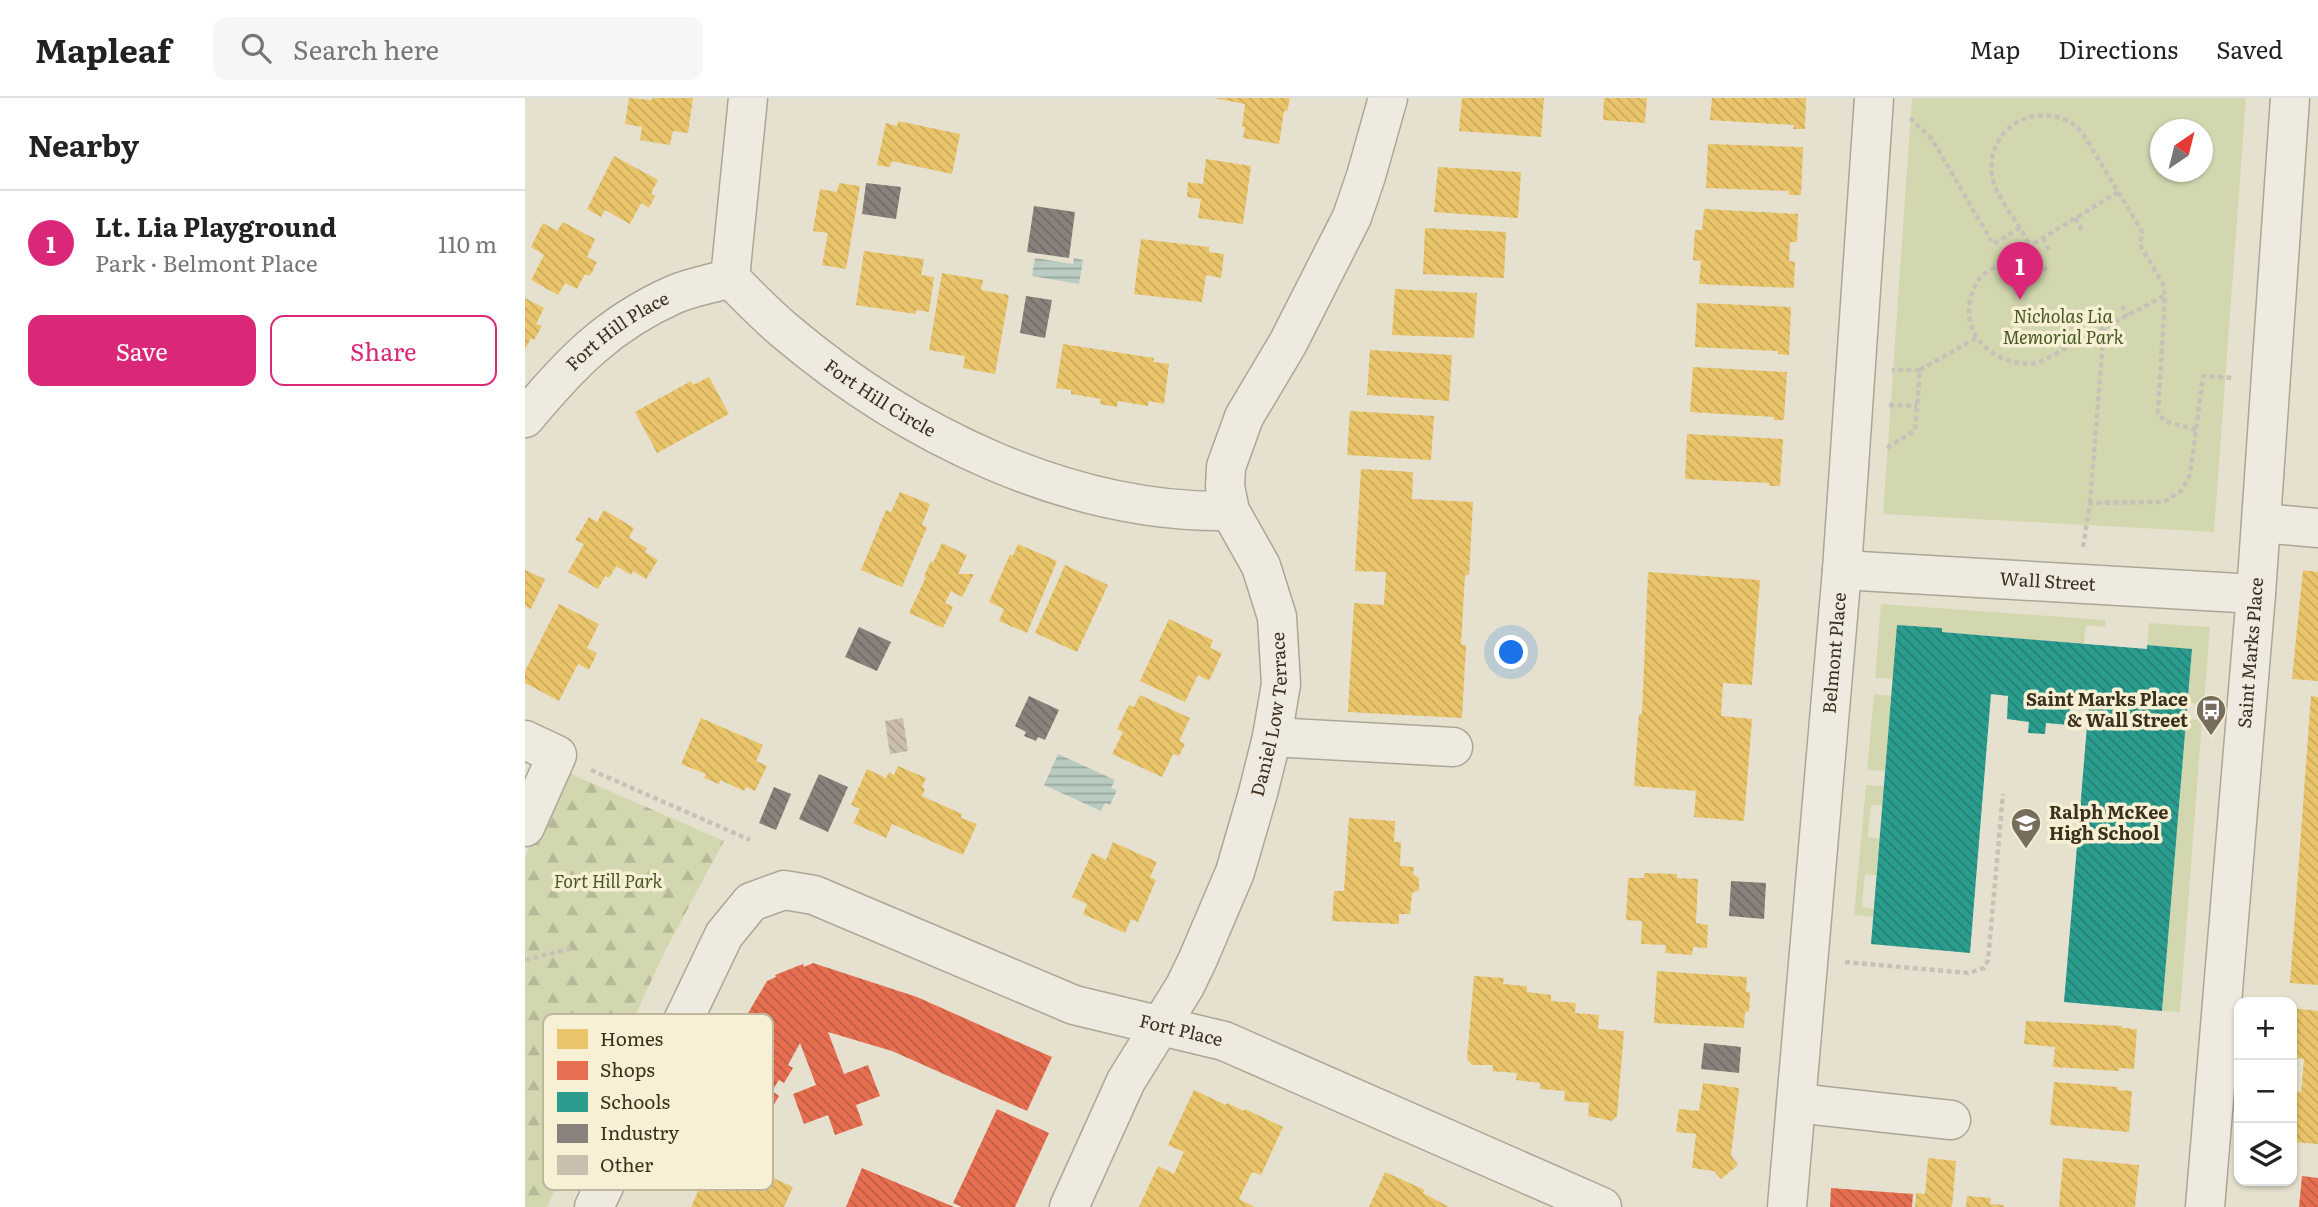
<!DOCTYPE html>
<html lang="en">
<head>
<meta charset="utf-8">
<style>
  :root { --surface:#fff; --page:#f6f6f6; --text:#222; --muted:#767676; --line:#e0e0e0; --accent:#db2777 }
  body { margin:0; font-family:Literata,serif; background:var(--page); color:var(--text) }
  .controls { position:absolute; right:21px; bottom:21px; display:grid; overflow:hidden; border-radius:14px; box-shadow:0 2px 5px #0004 }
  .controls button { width:63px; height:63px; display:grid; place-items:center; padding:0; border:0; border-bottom:2px solid var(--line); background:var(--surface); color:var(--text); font:35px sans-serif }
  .compass { position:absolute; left:1625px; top:21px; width:63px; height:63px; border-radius:50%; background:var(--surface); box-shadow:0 2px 5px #0004; rotate:35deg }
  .you { position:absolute; left:987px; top:555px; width:24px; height:24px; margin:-18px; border:5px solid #fff; border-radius:50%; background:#1a73e8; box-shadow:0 0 0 10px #1a73e833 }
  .badge { display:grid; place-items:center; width:46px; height:46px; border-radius:50%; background:var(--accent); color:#fff; font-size:23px; font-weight:700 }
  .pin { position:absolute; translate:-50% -58px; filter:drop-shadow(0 2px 4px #0008) }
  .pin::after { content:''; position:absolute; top:37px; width:24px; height:21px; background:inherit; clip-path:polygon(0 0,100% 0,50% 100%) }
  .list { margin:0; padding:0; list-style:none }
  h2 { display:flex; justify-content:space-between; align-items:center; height:91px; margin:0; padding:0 28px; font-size:30px }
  h2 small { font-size:23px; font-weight:400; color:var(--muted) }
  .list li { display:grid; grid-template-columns:46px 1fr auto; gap:21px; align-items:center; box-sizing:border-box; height:105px; padding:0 28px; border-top:2px solid var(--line) }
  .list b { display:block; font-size:26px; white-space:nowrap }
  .list p { margin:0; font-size:23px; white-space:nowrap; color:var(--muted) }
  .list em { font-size:23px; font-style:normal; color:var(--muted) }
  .actions { display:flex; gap:14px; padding:21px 28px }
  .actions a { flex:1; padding:16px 0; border:2px solid var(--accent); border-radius:14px; text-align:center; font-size:24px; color:var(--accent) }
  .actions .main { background:var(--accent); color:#fff }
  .icon { flex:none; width:38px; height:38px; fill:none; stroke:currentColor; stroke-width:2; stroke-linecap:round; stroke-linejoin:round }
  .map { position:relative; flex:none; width:1793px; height:1109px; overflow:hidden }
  header { display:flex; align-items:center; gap:42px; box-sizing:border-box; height:98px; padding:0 35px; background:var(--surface); border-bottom:2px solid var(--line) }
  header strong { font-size:33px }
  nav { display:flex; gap:38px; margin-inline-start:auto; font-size:24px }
  .search { width:490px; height:63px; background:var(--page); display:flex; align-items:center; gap:18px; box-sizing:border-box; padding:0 24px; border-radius:14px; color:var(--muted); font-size:26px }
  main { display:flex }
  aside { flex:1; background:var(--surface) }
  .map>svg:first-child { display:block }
</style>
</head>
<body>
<header>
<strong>Mapleaf</strong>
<div class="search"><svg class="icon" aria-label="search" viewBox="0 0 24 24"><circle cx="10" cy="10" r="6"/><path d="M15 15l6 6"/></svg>Search here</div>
<nav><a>Map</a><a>Directions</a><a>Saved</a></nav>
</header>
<main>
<aside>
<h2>Nearby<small></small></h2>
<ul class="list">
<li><span class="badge">1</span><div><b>Lt. Lia Playground</b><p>Park · Belmont Place</p></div><em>110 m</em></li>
</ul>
<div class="actions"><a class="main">Save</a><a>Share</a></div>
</aside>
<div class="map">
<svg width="1793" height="1109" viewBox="0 0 1793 1109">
  <defs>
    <pattern id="forest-firs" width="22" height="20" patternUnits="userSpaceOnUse" patternTransform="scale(1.75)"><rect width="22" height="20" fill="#d3d7b0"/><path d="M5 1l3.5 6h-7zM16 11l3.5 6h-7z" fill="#b6b997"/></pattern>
    <pattern id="water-rules" width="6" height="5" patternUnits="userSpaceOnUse" patternTransform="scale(1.75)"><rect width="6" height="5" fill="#b9ccc2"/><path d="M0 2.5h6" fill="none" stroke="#98a69d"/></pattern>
    <pattern id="homes-back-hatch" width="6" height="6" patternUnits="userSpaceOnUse" patternTransform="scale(1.75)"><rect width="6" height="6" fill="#e9c46a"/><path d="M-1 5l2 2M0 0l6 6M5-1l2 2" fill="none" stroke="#c9a95b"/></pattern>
    <pattern id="shops-back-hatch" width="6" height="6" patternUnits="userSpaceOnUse" patternTransform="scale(1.75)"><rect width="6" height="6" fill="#e76f51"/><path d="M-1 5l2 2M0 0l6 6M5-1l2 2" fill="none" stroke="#bc5c43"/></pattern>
    <pattern id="schools-back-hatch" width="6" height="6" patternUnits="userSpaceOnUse" patternTransform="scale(1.75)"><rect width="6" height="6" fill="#2a9d8f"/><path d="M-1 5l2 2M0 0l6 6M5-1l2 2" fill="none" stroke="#258074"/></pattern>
    <pattern id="industry-back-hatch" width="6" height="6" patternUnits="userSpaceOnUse" patternTransform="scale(1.75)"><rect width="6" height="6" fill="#8a817c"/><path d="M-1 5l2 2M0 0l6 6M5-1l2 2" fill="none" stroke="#726a65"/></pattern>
    <pattern id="building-back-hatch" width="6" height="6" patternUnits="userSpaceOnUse" patternTransform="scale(1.75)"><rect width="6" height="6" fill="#cabfaf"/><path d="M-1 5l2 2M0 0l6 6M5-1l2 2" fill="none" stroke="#aea496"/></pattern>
  </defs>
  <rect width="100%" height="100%" fill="#e6e1ce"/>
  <path fill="#d3d7b0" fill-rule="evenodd" d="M1387,0H1721L1689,434L1358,416ZM1636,32H1678V74H1636Z
    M1356,506L1580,522V529L1561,527L1559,546L1417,534V530L1373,527L1368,581L1350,580Z
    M1624,525L1685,529L1679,606L1663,605L1667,551L1622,547Z
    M1349,596L1366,598L1360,673L1342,672Z
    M1661,621L1677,622L1655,914L1637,913Z
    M1341,687L1359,688L1357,707H1346L1343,739L1354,741L1351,777L1340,776L1337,809L1349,811L1348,819L1329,817Z"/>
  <path fill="url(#forest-firs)" d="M39,673L199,743L140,853L22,1109H0V759Z"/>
  <path fill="url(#water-rules)" d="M510,160L548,166L549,160L558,162L554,186L507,178Z
    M533,656L590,682L586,690L592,692L585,707L580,705L576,713L519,687Z"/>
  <path fill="url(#homes-back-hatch)" d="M104,0L127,2V0H168L163,35L148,33L145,47L115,42L117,29L100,26Z
    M689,0H765L762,13H759L754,46L718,40L720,29H717L720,6Z
    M937,0H1019L1016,39L934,33Z
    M1079,0H1122L1120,25L1078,22Z
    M1187,0H1281L1280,31H1268L1269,27L1185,22Z
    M373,23L435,36L427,76L367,63L365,69L352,67L361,25L372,28Z
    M1183,46L1278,49L1276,97H1264V93L1181,90Z
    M89,58L133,82L126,96L130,98L124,110L116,105L105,126L80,112L76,119L62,111Z
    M681,61L726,68L718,126L673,120L676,101L662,99L663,84L678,86Z
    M913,69L996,74L993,120L909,114Z
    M314,85L335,88L321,171L297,167L303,135L288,133L295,91L312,94Z
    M1179,111L1273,116L1272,144H1265L1264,163L1270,164L1269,190L1174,186L1176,163L1168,162L1170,132H1177Z
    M38,124L70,141L62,159L72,164L65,178L60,176L52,191L40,185L33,197L6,182L19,157L6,149L18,125L32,133Z
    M900,130L981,134L979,180L898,176Z
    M616,141L684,149V154L699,156L696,180L681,177L677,204L609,196Z
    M339,153L399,161L396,177L409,179L404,214L391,212V216L331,207Z
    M417,175L458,182L456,192L484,197L470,276L438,270L440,258L404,252Z
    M870,191L952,195L949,240L867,237Z
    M0,200L19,210L11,226L17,228L9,242L6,240L0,252Z
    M1172,205L1266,209L1264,257L1253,256V253L1170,249Z
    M538,246L629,260V264L644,266L639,306L624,303L623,308L593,303L592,309L575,306L576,301L546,296V292L531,290Z
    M845,252L927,257L924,303L842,297Z
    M1168,269L1262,274L1259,322H1249V319L1165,314Z
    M184,279L204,316L132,355L110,314L166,283L168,287Z
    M825,313L909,318L906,362L822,357Z
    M1162,336L1258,341L1255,388H1244V385L1160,381Z
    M836,371L888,374L887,401L948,404L944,477H940L936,547H941L937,620L823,614L829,505L859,507L861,474L830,473Z
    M375,394L405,406L397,427L402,429L377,489L336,472L361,412L366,414Z
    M79,412L109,430L104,440L122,450L120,454L133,462L121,481L108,473L106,477L91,468L84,480L80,478L73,491L43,474L59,446L50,442L64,419L72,424Z
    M417,445L442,457L433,476H449L437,499L426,493L420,505L428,509L418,530L384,515L401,479L399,478L406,463L408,465Z
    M493,446L532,463L502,535L474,523L479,511L464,504L485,456L488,458Z
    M540,467L583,487L552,554L510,535Z
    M0,472L20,481L6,511L0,508Z
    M1778,472L1793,474V583L1767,581Z
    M1123,474L1235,482L1227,587L1198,585L1196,618L1227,621L1219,723L1169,719L1171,693L1109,688L1114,616H1117Z
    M34,506L74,526L62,550L72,555L64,572L53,566L34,603L0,585V573Z
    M644,521L688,542L685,550L697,555L684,583L673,577L660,604L615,583Z
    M615,597L665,620L654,643L660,646L654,658L648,656L637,679L587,656L598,634L592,631L604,607L609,609Z
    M1786,598L1793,599V887L1765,885Z
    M176,620L238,647L231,663L242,668L230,693L221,689L219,693L195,682L194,686L179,680L181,676L156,666Z
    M373,668L401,680L397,689L400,691L397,698L437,716L436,720L452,726L438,757L367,726L361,740L328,725L335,711L326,707L342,671L361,680L364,674L369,677Z
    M824,720L870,723L869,744H876L875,768L889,769L888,776L894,780V792L887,795L885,816H874V826L807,823L809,793H819Z
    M588,744L632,764L625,779L631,782L613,824L606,821L600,835L558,816L562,806L547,799L567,755L581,762Z
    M1119,775L1152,776V780L1173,781L1171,825L1183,827L1182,850L1168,849L1167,857L1140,855L1141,847L1116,846L1117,823L1101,822L1103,780H1119Z
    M1132,873L1222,879L1221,894H1225L1224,914L1220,913L1219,930L1129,925Z
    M949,878L979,880L978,886L1002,888V894L1026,897V903L1051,905L1050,915L1074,917L1073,931L1099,933L1092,1018L1087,1023L1063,1018L1064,1005L1039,1003L1040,993L1015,991V985L991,982L992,975L967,973L968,967H947L942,961Z
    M1767,910L1793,913V1046L1767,1044V993L1776,994L1779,961L1767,960Z
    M1501,923L1597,928V930L1612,931L1609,971L1594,970V973L1528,969L1530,949L1499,946Z
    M1529,984L1593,989L1592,992L1607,993L1604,1034L1525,1027Z
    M1178,985L1214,990L1206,1057L1213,1067L1196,1081L1189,1073L1167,1070L1171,1036L1151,1034L1154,1011L1174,1013Z
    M669,992L701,1007L702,1005L719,1013L720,1011L758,1029L736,1077L727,1074L714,1101L730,1109H614L633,1068L649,1076L659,1054L643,1047Z
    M191,1054L268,1089L259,1109H166Z
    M1403,1060L1431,1063L1427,1109H1390L1391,1095L1400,1096Z
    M1538,1060L1614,1067L1610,1109H1534Z
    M860,1074L900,1092L898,1095L924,1109H844Z
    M1442,1098L1466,1100L1465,1106L1479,1107V1109H1441Z"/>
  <path fill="url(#shops-back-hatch)" d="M288,865L392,899L527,959L502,1013L367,953L303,934L319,976L343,967L355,998L331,1007L338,1027L310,1037L303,1017L279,1026L268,996L291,987L275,945L263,967L268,970L259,985L254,982L247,993L254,998L220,1055L161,1020L242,883L251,879L250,877L278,866L279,869Z
    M472,1011L524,1035L490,1109H437L428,1105Z
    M337,1070L429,1109H321Z
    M1777,1078L1793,1080V1109H1774Z
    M1306,1090L1388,1096L1387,1109H1305Z"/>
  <path fill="url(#schools-back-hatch)" d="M1372,527L1417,530V534L1622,551V547L1667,551L1637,913L1539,904L1564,604L1546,602L1544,627L1521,625L1520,636L1503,635L1504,624L1482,621L1483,598L1466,596L1445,855L1346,846Z"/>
  <path fill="url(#industry-back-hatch)" d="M341,85L376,89L371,121L337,116Z
    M509,108L550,114L544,160L502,154Z
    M501,198L527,202L520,240L495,235Z
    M334,529L366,544L352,573L320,559Z
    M504,598L534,612L520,642L513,639L511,643L499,638L501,634L490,628Z
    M294,676L323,689L303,734L274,721Z
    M249,689L266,696L251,732L234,725Z
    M1206,783L1241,785L1239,821L1204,818Z
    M1179,945L1216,949L1214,975L1176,971Z"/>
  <path fill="url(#building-back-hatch)" d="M378,620L383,653L365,656L360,623Z"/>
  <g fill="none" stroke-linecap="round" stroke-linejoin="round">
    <g stroke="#aba697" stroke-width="41">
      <g id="minor">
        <path id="s1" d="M223,0L205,180C223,198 240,216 259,232C380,335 543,416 705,413"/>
        <path id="s2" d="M0,320C45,266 83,226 148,197C166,189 187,186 205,180"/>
        <path d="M1736,425L1793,430"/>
        <path id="s3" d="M1317,472L1731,496"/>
        <path d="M747,639L928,649"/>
        <path d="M0,642L32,657L0,729"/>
        <path d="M1271,1005L1426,1022"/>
        <path id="s4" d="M69,1109L199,837L226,804L259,792L289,797L549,907L699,943L1077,1109"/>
        <path id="s5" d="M544,1109L601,983L660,888L673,861L710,774L733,695L747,639L756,586L752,519L736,468L705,413L700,388L701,369L719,319L763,245L827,119L841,78L863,0"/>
        <path id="s6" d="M1262,1109L1317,472L1349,0"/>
        <path id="s7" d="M1680,1109L1731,496L1765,0"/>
      </g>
    </g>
    <path stroke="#c7c2b7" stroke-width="4.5" stroke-dasharray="5 3.5" stroke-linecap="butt" d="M1385,20L1407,41L1468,146L1495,130L1505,147
      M1593,94L1457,177C1423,222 1460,271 1513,265L1639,198
      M1550,120L1557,132
      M1495,130C1486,115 1470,96 1467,78C1460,30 1512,0 1551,28C1561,38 1568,53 1575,64C1589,87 1603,110 1617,134L1615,147L1638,186L1640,198L1633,315L1640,323L1671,332
      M1518,140L1524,152
      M1518,172L1523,169
      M1597,208L1602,218
      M1544,216L1549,213
      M1395,272L1451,240
      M1364,307L1392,308
      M1362,350L1390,332L1395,272H1367
      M1565,405L1579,230
      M1558,449L1565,405L1639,404L1656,393L1665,377L1678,278L1709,280
      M66,672L225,742
      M0,862L48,850
      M1320,864L1443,875L1459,870L1463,862L1478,696"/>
    <use href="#minor" stroke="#eeeae0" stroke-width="38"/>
  </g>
  <defs>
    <g id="bus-pin" transform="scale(1.575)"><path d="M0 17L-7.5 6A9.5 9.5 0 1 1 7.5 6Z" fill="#776d5c" stroke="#f7f0d4"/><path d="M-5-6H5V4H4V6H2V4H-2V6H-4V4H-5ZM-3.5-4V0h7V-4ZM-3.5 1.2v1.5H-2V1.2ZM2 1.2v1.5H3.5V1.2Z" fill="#fff"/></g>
    <g id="school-pin" transform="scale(1.575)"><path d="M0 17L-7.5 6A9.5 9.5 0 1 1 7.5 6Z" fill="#776d5c" stroke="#f7f0d4"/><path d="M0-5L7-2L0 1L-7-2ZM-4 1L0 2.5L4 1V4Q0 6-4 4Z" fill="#fff"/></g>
  </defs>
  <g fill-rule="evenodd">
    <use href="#bus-pin" x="1686" y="612"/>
    <use href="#school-pin" x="1501" y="725"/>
  </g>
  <g text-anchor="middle" stroke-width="7" stroke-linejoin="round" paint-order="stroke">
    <g font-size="18" font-style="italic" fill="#465824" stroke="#f7f0d4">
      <text x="1538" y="225">Nicholas Lia<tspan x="1538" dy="21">Memorial Park</tspan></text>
      <text x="83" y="790">Fort Hill Park</text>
    </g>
    <g font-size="18" fill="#3b2f1e" stroke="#f7f0d4">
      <text dy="6" stroke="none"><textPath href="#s2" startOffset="128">Fort Hill Place</textPath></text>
      <text dy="6" stroke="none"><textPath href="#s1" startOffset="374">Fort Hill Circle</textPath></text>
      <text dy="6" stroke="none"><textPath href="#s3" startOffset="206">Wall Street</textPath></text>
      <text dy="6" stroke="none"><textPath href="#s6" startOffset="556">Belmont Place</textPath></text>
      <text dy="6" stroke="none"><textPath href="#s7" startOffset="556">Saint Marks Place</textPath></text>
      <text dy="6" stroke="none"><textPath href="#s5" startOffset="537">Daniel Low Terrace</textPath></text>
      <text dy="6" stroke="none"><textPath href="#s4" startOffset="802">Fort Place</textPath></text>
    </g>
    <g font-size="18" font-weight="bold" fill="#3b2f1e" stroke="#f7f0d4" text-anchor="end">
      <text x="1663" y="608">Saint Marks Place<tspan x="1663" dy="21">&amp; Wall Street</tspan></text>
      <text x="1524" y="721" text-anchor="start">Ralph McKee<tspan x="1524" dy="21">High School</tspan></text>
    </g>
  </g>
  <rect x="18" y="916" width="230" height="176" rx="10" fill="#f7f0d4" stroke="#bfb69d" stroke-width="2"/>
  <rect x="32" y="931" width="31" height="20" fill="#e9c46a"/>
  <rect x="32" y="963" width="31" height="19" fill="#e76f51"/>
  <rect x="32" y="994" width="31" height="20" fill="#2a9d8f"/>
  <rect x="32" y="1026" width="31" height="19" fill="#8a817c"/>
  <rect x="32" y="1057" width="31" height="20" fill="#cabfaf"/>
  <g font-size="19" fill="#3b2f1e">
    <text x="75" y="948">Homes</text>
    <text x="75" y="979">Shops</text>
    <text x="75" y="1011">Schools</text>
    <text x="75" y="1042">Industry</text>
    <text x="75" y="1074">Other</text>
  </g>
</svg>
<div class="controls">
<button>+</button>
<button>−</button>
<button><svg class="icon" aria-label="layers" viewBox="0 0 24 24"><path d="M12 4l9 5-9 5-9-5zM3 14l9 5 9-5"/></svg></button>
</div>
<svg class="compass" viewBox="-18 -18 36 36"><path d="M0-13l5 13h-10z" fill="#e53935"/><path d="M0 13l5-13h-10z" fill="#767676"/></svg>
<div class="you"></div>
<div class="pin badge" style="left:1495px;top:202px">1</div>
</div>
</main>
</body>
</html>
